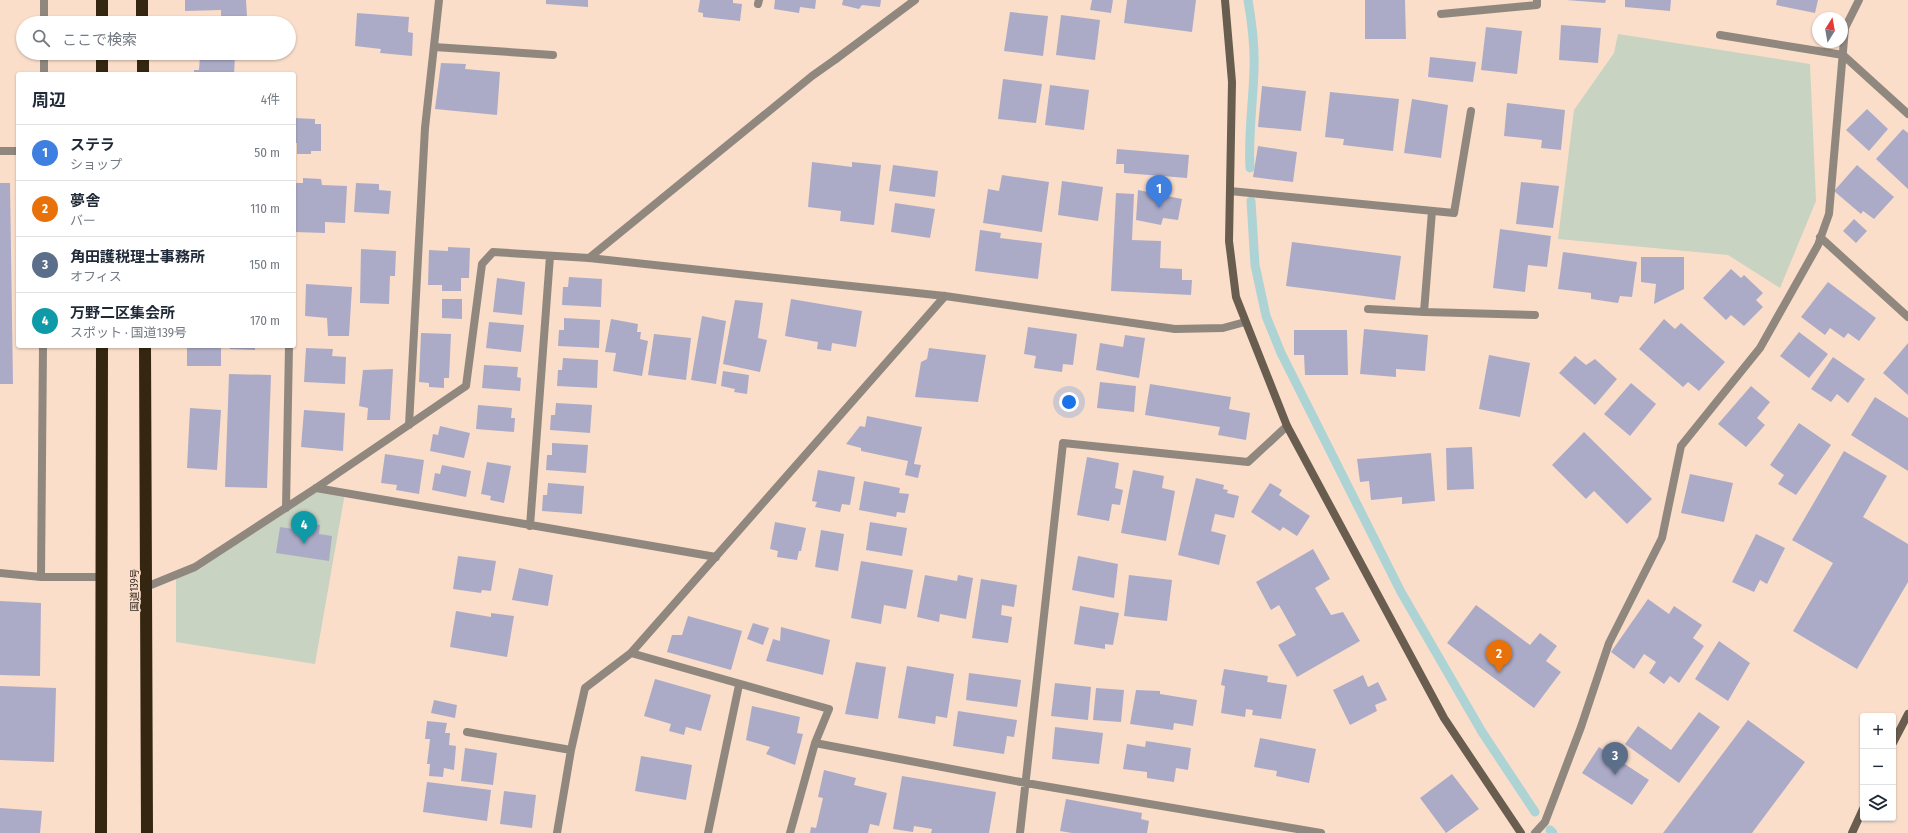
<!DOCTYPE html>
<html lang="ja">
<head>
<meta charset="utf-8">
<style>
  :root { --surface:#fff; --page:#f6f6f7; --text:#1f2937; --muted:#747a83; --line:#e0e1e3; --accent:#b45309 }
  body { margin:0; font-family:"Fira Sans Condensed","Noto Sans JP",sans-serif; background:var(--page); color:var(--text) }
  .controls { position:absolute; right:12px; bottom:12px; display:grid; overflow:hidden; border-radius:4px; box-shadow:0 1px 3px #0004 }
  .controls button { width:36px; height:36px; display:grid; place-items:center; padding:0; border:0; border-bottom:1px solid var(--line); background:var(--surface); color:var(--text); font:20px sans-serif }
  .compass { position:absolute; left:1812px; top:12px; width:36px; height:36px; border-radius:50%; background:var(--surface); box-shadow:0 1px 3px #0004; rotate:11deg }
  .you { position:absolute; left:1069px; top:402px; width:14px; height:14px; margin:-10px; border:3px solid #fff; border-radius:50%; background:#1a73e8; box-shadow:0 0 0 6px #1a73e833 }
  .badge { display:grid; place-items:center; width:26px; height:26px; border-radius:50%; background:var(--accent); color:#fff; font-size:13px; font-weight:700 }
  .pin { position:absolute; translate:-50% -33px; filter:drop-shadow(0 1px 2px #0008) }
  .pin::after { content:''; position:absolute; top:21px; width:14px; height:12px; background:inherit; clip-path:polygon(0 0,100% 0,50% 100%) }
  .list { margin:0; padding:0; list-style:none }
  h2 { display:flex; justify-content:space-between; align-items:center; height:52px; margin:0; padding:0 16px; font-size:17px }
  h2 small { font-size:13px; font-weight:400; color:var(--muted) }
  .list li { display:grid; grid-template-columns:26px 1fr auto; gap:12px; align-items:center; box-sizing:border-box; height:56px; padding:0 16px; border-top:1px solid var(--line) }
  .list b { display:block; font-size:15px; white-space:nowrap }
  .list p { margin:0; font-size:13px; white-space:nowrap; color:var(--muted) }
  .list em { font-size:13px; font-style:normal; color:var(--muted) }
  .icon { flex:none; width:22px; height:22px; fill:none; stroke:currentColor; stroke-width:2; stroke-linecap:round; stroke-linejoin:round }
  .map { position:relative; flex:none; width:1908px; height:833px; overflow:hidden }
  .search { position:absolute; background:var(--surface); box-shadow:0 1px 3px #0004; left:16px; top:16px; width:280px; height:44px; display:flex; align-items:center; gap:10px; box-sizing:border-box; padding:0 14px; border-radius:22px; color:var(--muted); font-size:15px }
  .panel { position:absolute; background:var(--surface); box-shadow:0 1px 3px #0004; left:16px; top:72px; width:280px; height:276px; border-radius:4px }
  .map>svg:first-child { display:block }
</style>
</head>
<body>
<div class="map">
<svg width="1908" height="833" viewBox="0 0 1908 833">
  <rect width="100%" height="100%" fill="#fadeca"/>
  <path fill="#c9d3c1" d="M1618,34L1810,64L1816,201L1780,288L1728,255L1558,239L1574,110L1614,53Z
    M316,488L345,493L315,664L176,642V575Z"/>
  <g fill="none" stroke-linecap="round" stroke-linejoin="round">
    <path stroke="#add3d5" stroke-width="9" d="M1248,0C1252,23 1255,46 1254,70C1253,103 1248,136 1250,168
      M1251,201L1255,265L1266,316L1281,353L1401,592L1482,732L1535,812
      M1550,830L1553,833"/>
  </g>
  <path fill="#acabc7" d="M185,0H246L247,17L221,16V10L185,11Z
    M546,0H588V7L546,4Z
    M700,0H733V3L742,4L740,21L703,17V13L698,12Z
    M775,0H816L815,9L800,7L799,13L774,9Z
    M843,0H881L880,7L862,5L859,9L842,5Z
    M1092,0H1113L1111,13L1090,10Z
    M1127,0H1196L1192,32L1124,23Z
    M1365,0H1405L1406,39H1365Z
    M1566,0H1606L1605,3Z
    M1625,0H1671L1670,11L1625,7Z
    M1777,0H1818L1815,13L1776,5Z
    M1010,12L1048,16L1043,56L1004,51Z
    M357,13L409,17L408,32L413,33L412,56L380,53L381,49L355,46Z
    M1061,15L1100,20L1095,60L1056,55Z
    M1561,25L1601,28L1598,63L1559,60Z
    M1486,27L1522,31L1517,74L1481,70Z
    M200,56L235,57L234,74H194V70H199Z
    M1430,57L1476,62L1473,82L1428,77Z
    M441,63L466,64L465,69L500,72L497,115L435,109Z
    M1003,79L1042,84L1036,123L998,119Z
    M1050,85L1089,90L1084,130L1045,125Z
    M1262,86L1306,91L1301,131L1258,127Z
    M1330,92L1399,99L1393,151L1343,145L1344,139L1325,137Z
    M1412,99L1448,105L1441,158L1404,153Z
    M1507,103L1565,110L1561,150L1541,148L1542,140L1504,136Z
    M1867,109L1888,129L1869,151L1846,130Z
    M294,118L315,119V124H321V151H311V154H297V143H294Z
    M1903,129L1908,133V189L1876,159Z
    M1258,146L1297,152L1293,182L1253,177Z
    M1117,149L1189,155L1187,178L1124,173V164H1116Z
    M812,162L852,167V162L881,165L874,225L840,221L841,211L808,207Z
    M893,165L938,171L935,197L889,191Z
    M1857,165L1894,197L1874,219L1863,211L1861,214L1834,191Z
    M1002,175L1049,182L1042,232L983,223L988,189L999,191Z
    M303,178L321,179L322,185L347,186L345,223L325,222V233L294,232V183H303Z
    M1062,181L1103,187L1098,221L1058,215Z
    M1521,182L1559,186L1553,228L1516,224Z
    M0,183H10L13,384H0Z
    M356,183L379,184V190L391,191L389,214L354,212Z
    M1138,190L1182,199L1178,220L1163,218L1161,225L1136,220Z
    M1116,193L1134,194L1132,240L1161,241L1160,268L1182,269V280H1192L1191,295L1111,291Z
    M895,203L935,209L930,238L891,232Z
    M1854,219L1867,231L1856,243L1843,231Z
    M1500,229L1551,236L1547,267L1528,265L1525,292L1493,288Z
    M980,230L1001,233L1000,238L1042,243L1038,279L975,271Z
    M1292,242L1401,256L1395,300L1286,286Z
    M448,247L470,248L469,278H461V291H442V285H428L429,250L448,251Z
    M361,249L396,251L395,276H390L389,304L360,303Z
    M1563,252L1637,262L1632,297L1620,296L1618,303L1591,299V293L1558,289Z
    M1641,257H1684V289L1654,304L1656,284L1641,282Z
    M1731,269L1741,278L1744,275L1763,293L1756,300L1763,307L1744,326L1731,315L1726,320L1703,298Z
    M569,277L602,279L601,307L562,305L563,287H568Z
    M497,278L525,282L522,315L493,312Z
    M1828,282L1876,318L1859,341L1848,333L1844,338L1830,328L1825,335L1801,317Z
    M306,284L352,287L349,336H328L327,318L305,316Z
    M442,299H462V319L442,318Z
    M791,299L862,311L856,347L832,343L831,351L817,349L818,342L785,336Z
    M735,300L763,303L758,338L767,340L760,372L723,364Z
    M702,316L726,321L716,384L691,380Z
    M564,318L600,320L599,348L558,346L559,330H564Z
    M611,319L638,324L637,332H641L640,339L648,341L642,376L613,371L616,353L605,352Z
    M1664,319L1675,329L1681,323L1725,362L1699,391L1688,382L1683,387L1639,349Z
    M489,322L524,325L521,352L486,348Z
    M1028,327L1077,334L1073,365L1063,364L1062,372L1034,368L1036,356L1024,354Z
    M1364,329L1428,335L1425,371L1396,369V377L1360,374Z
    M1294,330H1347L1348,375H1305L1304,355H1294Z
    M1799,332L1828,354L1809,378L1780,356Z
    M421,333L451,334L449,378H444V388L429,387V383L419,382Z
    M654,334L691,338L686,380L648,375Z
    M1125,335L1145,338L1139,378L1096,370L1100,343L1123,347Z
    M1908,343V395L1883,373Z
    M187,346H221V366H187Z
    M230,346H255V350L230,349Z
    M306,348L333,349L332,356L346,357L345,384L304,382Z
    M929,348L986,355L978,402L915,397L921,362L927,359Z
    M1489,355L1530,363L1520,417L1479,409Z
    M1575,356L1586,365L1595,359L1617,379L1595,405L1559,373Z
    M1833,357L1865,379L1848,403L1837,394L1831,402L1811,389Z
    M563,358L598,360L597,388L557,386L558,370H562Z
    M484,365L518,367L517,377L521,378L520,391L482,388Z
    M393,369L390,420H367L368,408L359,406L363,370Z
    M723,371L749,375L747,394L734,392L735,389L721,386Z
    M229,374L271,375L267,488L225,487Z
    M1100,382L1136,386L1134,412L1097,408Z
    M1631,383L1656,404L1630,436L1604,414Z
    M1150,384L1231,397L1229,409L1250,413L1246,440L1218,435L1220,427L1145,415Z
    M1751,386L1770,402L1757,418L1765,425L1746,447L1718,424Z
    M1875,397L1908,418V471L1851,435Z
    M556,403L592,405L590,433L550,430L551,415H555Z
    M478,405L512,408L511,418H515L514,432L476,429Z
    M190,408L221,410L217,470L187,468Z
    M304,410L345,413L343,451L301,447Z
    M867,416L922,427L914,464L921,465L918,478L905,475L908,461L861,451V448L846,444L860,426L865,427Z
    M1799,423L1831,445L1796,495L1778,484L1784,475L1770,465Z
    M440,426L470,433L464,458L430,451L433,434L438,435Z
    M1584,432L1652,499L1627,524L1594,491L1586,499L1552,465Z
    M552,443L588,445L586,473L546,470L547,455H552Z
    M1472,447L1474,489L1447,490L1446,448Z
    M1844,451L1887,476L1863,517L1908,544V582L1857,669L1793,631L1833,563L1792,540Z
    M1431,453L1435,501L1402,504V497L1371,500L1369,481L1360,482L1357,459Z
    M385,454L424,460L419,494L396,490L397,485L381,483Z
    M1087,457L1119,463L1115,488L1123,490L1120,505L1112,504L1109,521L1077,515Z
    M487,462L511,466L504,503L490,500L491,496L481,494Z
    M442,465L471,471L466,497L432,490L435,473L440,474Z
    M818,470L855,477L850,505L842,504L840,512L815,507L817,502L812,501Z
    M1133,470L1164,476L1162,488L1175,491L1166,541L1121,533Z
    M1690,474L1733,483L1724,522L1681,513Z
    M1196,478L1224,485L1223,489L1228,490L1227,493L1239,496L1234,518L1215,514L1211,531L1226,535L1219,565L1178,555Z
    M864,481L900,488L899,493L909,494L905,513L897,512L896,517L859,510Z
    M548,483L584,486L582,514L542,511L543,495H547Z
    M1270,483L1282,490L1279,495L1310,516L1297,536L1283,527L1280,531L1251,512Z
    M775,522L806,528L801,551H799L797,560L777,557L778,551L770,549Z
    M870,522L907,528L902,556L866,550Z
    M307,523L320,525L319,534L332,536L329,561L276,553L280,527L306,531Z
    M821,530L844,534L838,571L815,567Z
    M1756,534L1785,548L1767,584L1760,580L1754,592L1732,582Z
    M1313,549L1330,579L1315,588L1331,615L1343,612L1360,641L1297,677L1278,645L1296,635L1279,605L1271,610L1256,582Z
    M458,556L496,561L491,591L482,590L481,593L453,589Z
    M1078,556L1118,564L1114,598L1072,590Z
    M861,561L913,570L906,609L884,605L881,624L851,618Z
    M519,568L553,575L548,606L512,600Z
    M925,575L957,581L958,575L973,578L966,619L940,614L939,622L917,617Z
    M1129,575L1172,580L1167,621L1124,616Z
    M981,579L1017,585L1014,607L1002,605L1001,615L1012,617L1008,643L972,638Z
    M1648,599L1669,614L1674,606L1702,625L1693,638L1704,646L1679,683L1670,676L1664,684L1649,673L1656,662L1644,654L1634,669L1611,652Z
    M0,601L41,603L40,676L0,675Z
    M1476,605L1530,645L1540,633L1557,646L1546,661L1561,672L1534,708L1447,643Z
    M1080,606L1119,613L1113,645L1105,644V649L1074,644Z
    M456,611L491,617V613L514,616L507,657L450,647Z
    M688,616L742,631L731,670L667,652L672,635H682Z
    M753,623L769,628L763,645L747,639Z
    M781,627L830,640L823,675L766,661L773,639L780,641Z
    M1719,641L1750,663L1728,701L1695,679Z
    M856,662L886,667L878,719L845,714Z
    M907,666L954,674L947,718L936,716L935,724L898,718Z
    M1224,669L1268,676L1267,682L1287,685L1281,719L1252,715L1253,710L1246,709L1245,717L1221,713L1225,686L1221,685Z
    M969,673L1021,680L1017,707L966,700Z
    M1363,675L1368,687L1378,682L1387,700L1375,705L1377,711L1350,725L1333,690Z
    M655,679L711,695L701,731L686,727L684,735L669,731L671,724L644,716Z
    M1055,683L1091,687L1088,720L1051,716Z
    M0,686L56,688L54,762L0,760Z
    M1096,688L1124,690L1121,722L1093,720Z
    M1136,690L1160,691V694L1197,700L1193,726L1174,723L1173,730L1130,724Z
    M434,700L457,705L455,718L431,713Z
    M752,706L800,717L797,733L803,734L795,765L766,754L770,747L746,740Z
    M958,711L1017,720L1014,737L1007,736L1004,754L953,746Z
    M1699,712L1720,727L1679,783L1625,744L1638,726L1671,750Z
    M1748,720L1805,762L1752,833H1663Z
    M427,721L447,723L445,733H450L449,745L456,746L454,770L444,768L443,777L429,776L430,764H427L430,739H425Z
    M1055,727L1103,733L1099,764L1052,759Z
    M1260,738L1316,749L1309,783L1276,776L1277,771L1254,767Z
    M1146,741L1191,748L1188,770L1176,768L1174,782L1147,778V772L1123,769L1127,744L1145,747Z
    M1599,747L1649,780L1632,805L1582,773Z
    M465,748L497,753L493,785L461,781Z
    M641,756L692,765L686,800L635,791Z
    M824,770L856,778L854,785L887,793L879,826L870,824L868,833H810L811,827L816,828L823,798L818,797Z
    M1452,774L1479,809L1446,833L1420,798Z
    M902,776L996,792L989,833H931L932,829L914,826L913,832L893,829Z
    M427,782L491,790L487,821L423,812Z
    M504,791L536,795L532,828L500,824Z
    M1066,799L1142,813L1141,819L1149,821L1147,833H1072L1060,831Z
    M0,808L42,811L40,833H0Z"/>
  <g fill="none" stroke-linecap="round" stroke-linejoin="round">
    <path stroke="#90887e" stroke-width="8" d="M434,47L553,55
      M589,258L812,76L836,59"/>
    <path stroke="#90887e" stroke-width="8" d="M758,4L759,0
      M1441,14L1537,5V0
      M44,23V0
      M1720,35L1843,55L1908,114
      M836,59L915,0
      M44,74V53
      M0,151H18
      M1230,191L1454,213L1471,111
      M1432,211L1424,312L1535,315
      M1820,237L1908,317
      M1368,309L1424,312
      M409,425L425,128L439,0
      M316,488L716,557
      M286,508L289,346
      M530,526L550,256
      M0,573L41,577H102
      M41,577L43,346
      M146,587L195,567L316,488L466,386L482,264L493,252L589,258L945,296L1175,329L1223,328L1245,322
      M631,653L829,709L815,743L790,833
      M467,732L571,750
      M815,743L1026,783L1321,833
      M557,833L571,750L585,688L631,653L945,296
      M708,833L739,685
      M1020,833L1063,443L1248,462L1287,426
      M1535,833L1545,822L1581,727L1609,643L1662,538L1681,446L1760,348L1818,245L1829,214L1845,28L1859,0"/>
    <path stroke="#685d4e" stroke-width="8" d="M1225,0L1232,82L1229,241L1236,297L1287,426L1444,718L1521,833
      M1893,743L1908,714
      M1852,833L1863,809"/>
    <path stroke="#342610" stroke-width="12" d="M142,0V23
      M102,23V0
      M143,53V74
      M102,74V53
      M145,346L147,833
      M101,833L102,346"/>
  </g>
  <g text-anchor="middle" stroke-width="3.5" stroke-linejoin="round" paint-order="stroke">
    <g font-size="10" fill="#342a22" stroke="#fadeca">
      <text transform="translate(134 590) rotate(-90)" y="4">国道139号</text>
    </g>
  </g>
</svg>
<div class="controls">
<button>+</button>
<button>−</button>
<button><svg class="icon" aria-label="layers" viewBox="0 0 24 24"><path d="M12 4l9 5-9 5-9-5zM3 14l9 5 9-5"/></svg></button>
</div>
<svg class="compass" viewBox="-18 -18 36 36"><path d="M0-13l5 13h-10z" fill="#e53935"/><path d="M0 13l5-13h-10z" fill="#747a83"/></svg>
<div class="you"></div>
<div class="pin badge" style="left:1159px;top:208px;background:#3f7fe0">1</div>
<div class="pin badge" style="left:1499px;top:673px;background:#e8710a">2</div>
<div class="pin badge" style="left:1615px;top:775px;background:#5c6f8a">3</div>
<div class="pin badge" style="left:304px;top:544px;background:#0f9aa8">4</div>
<div class="search"><svg class="icon" aria-label="search" viewBox="0 0 24 24"><circle cx="10" cy="10" r="6"/><path d="M15 15l6 6"/></svg>ここで検索</div>
<section class="panel">
<h2>周辺<small>4件</small></h2>
<ul class="list">
<li><span class="badge" style="background:#3f7fe0">1</span><div><b>ステラ</b><p>ショップ</p></div><em>50 m</em></li>
<li><span class="badge" style="background:#e8710a">2</span><div><b>夢舎</b><p>バー</p></div><em>110 m</em></li>
<li><span class="badge" style="background:#5c6f8a">3</span><div><b>角田護税理士事務所</b><p>オフィス</p></div><em>150 m</em></li>
<li><span class="badge" style="background:#0f9aa8">4</span><div><b>万野二区集会所</b><p>スポット · 国道139号</p></div><em>170 m</em></li>
</ul>
</section>
</div>
</body>
</html>
